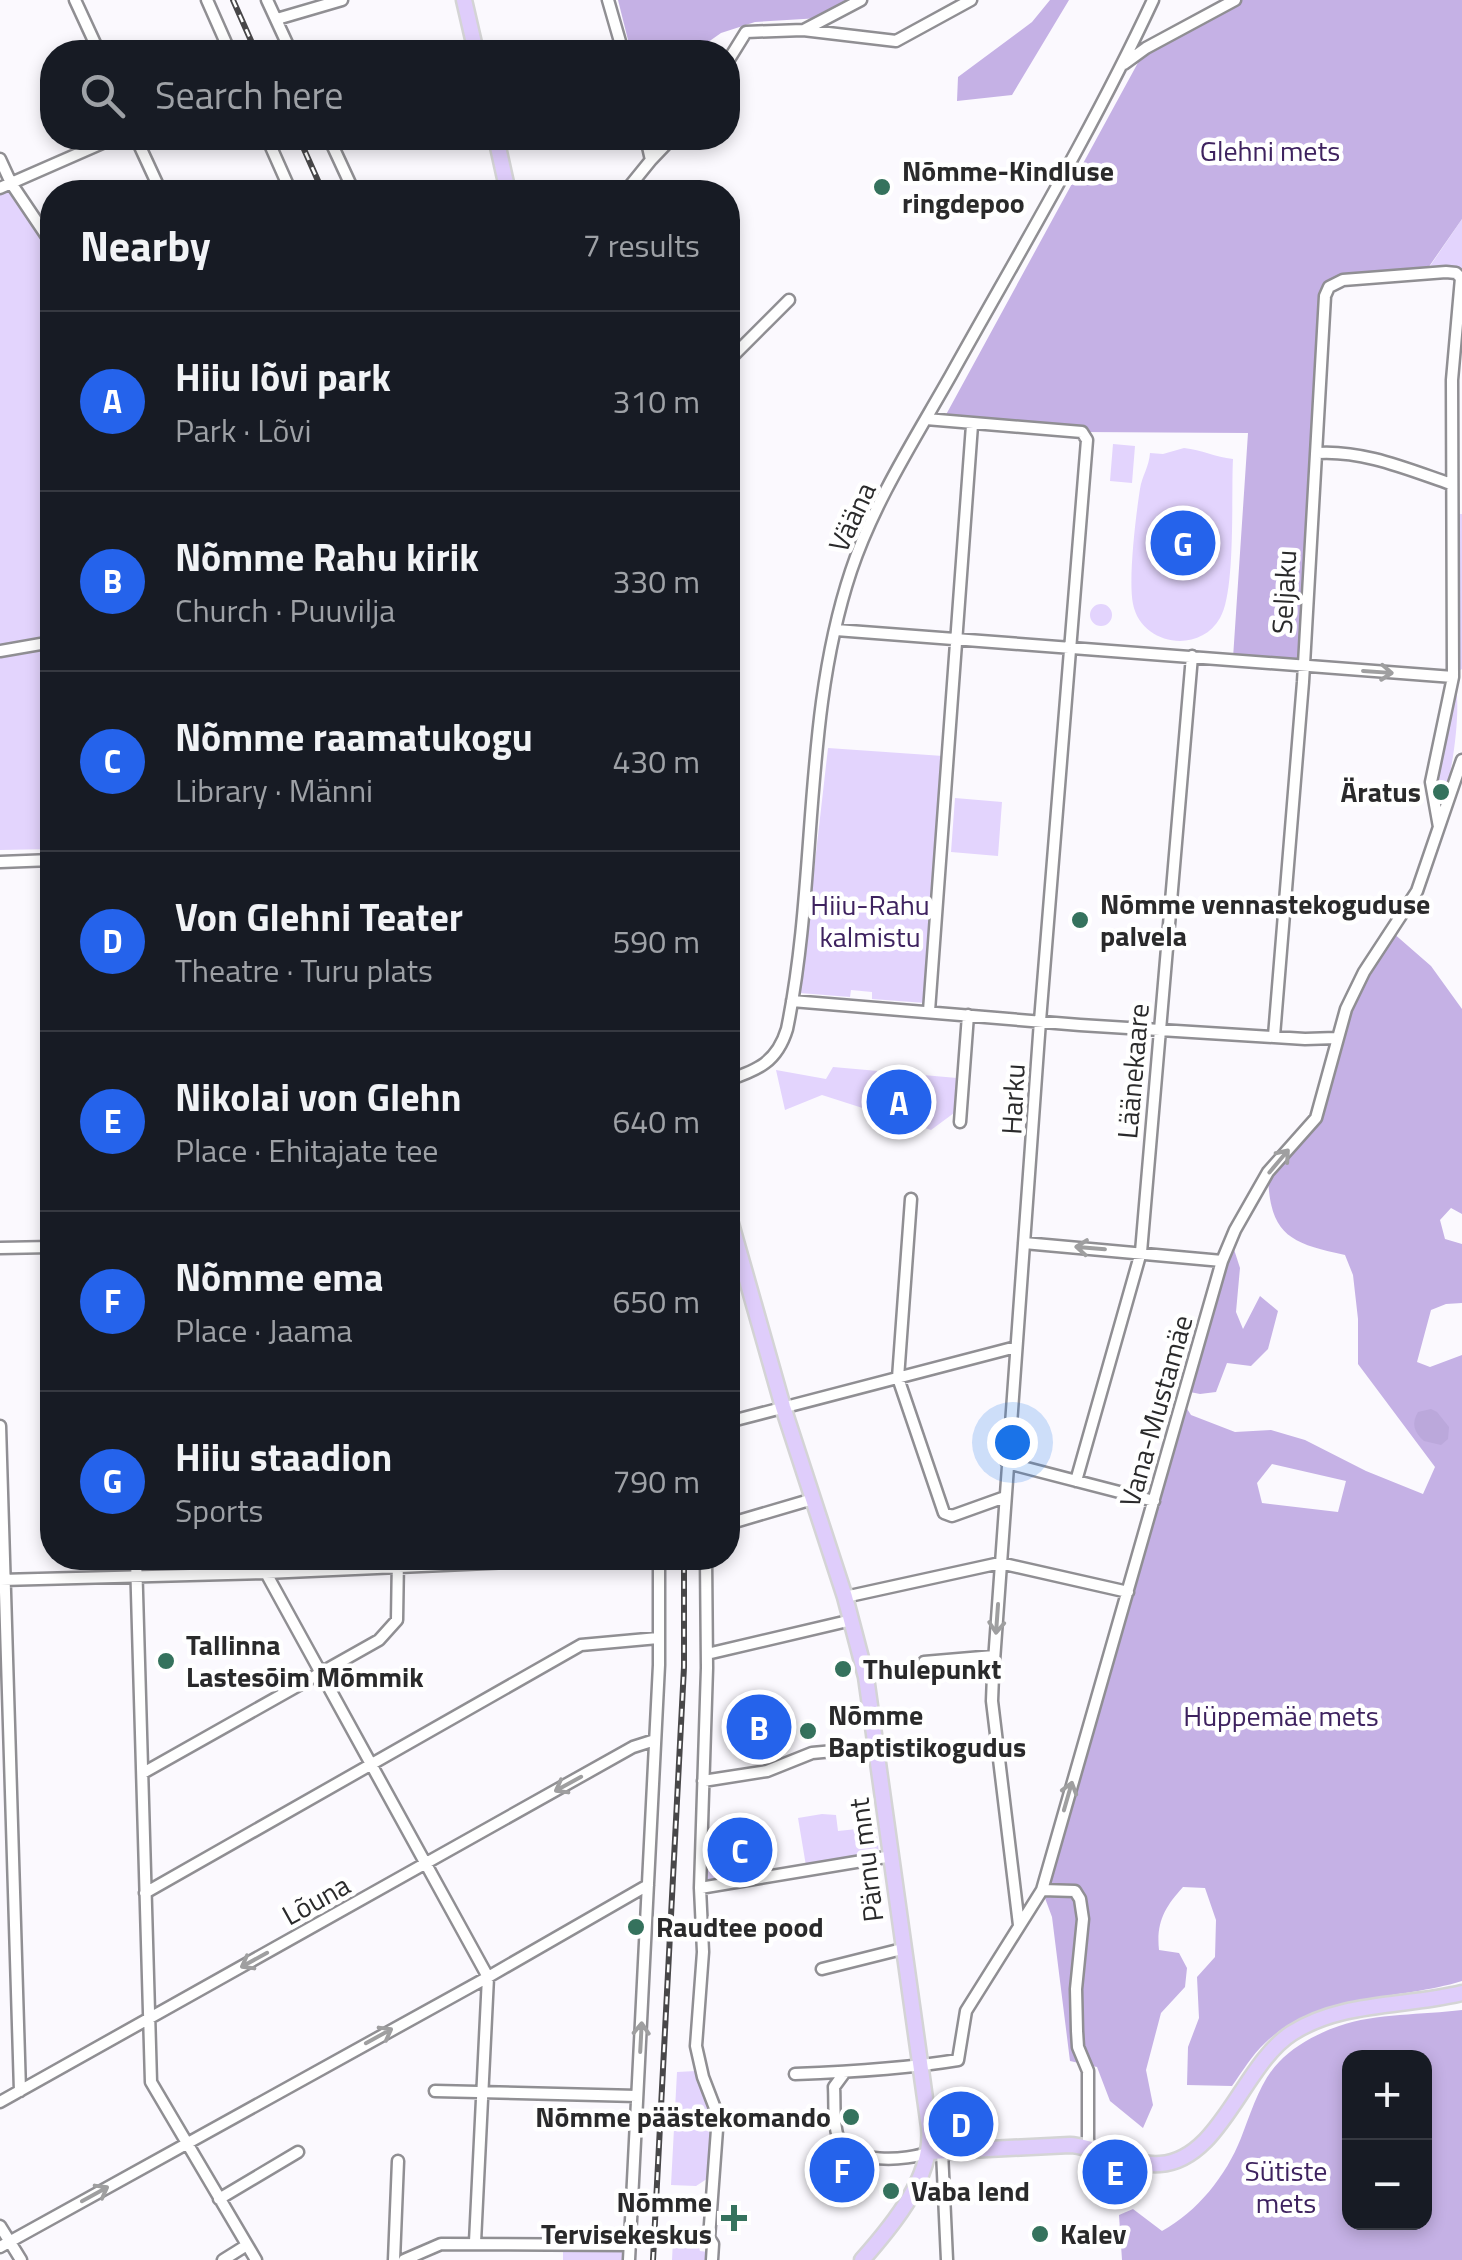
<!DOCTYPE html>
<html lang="en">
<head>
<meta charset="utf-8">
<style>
  :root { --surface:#171b24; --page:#20242c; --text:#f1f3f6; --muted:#9ea1a6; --line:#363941; --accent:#2563eb }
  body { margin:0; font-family:"Titillium Web",sans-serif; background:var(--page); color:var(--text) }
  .controls { position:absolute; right:30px; bottom:30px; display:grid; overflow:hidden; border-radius:20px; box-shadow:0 5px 15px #0003 }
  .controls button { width:90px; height:90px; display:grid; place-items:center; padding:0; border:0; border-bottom:2px solid var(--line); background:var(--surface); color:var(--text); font:50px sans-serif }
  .you { position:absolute; left:1012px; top:1442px; width:35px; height:35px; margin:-25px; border:8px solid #fff; border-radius:50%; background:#1a73e8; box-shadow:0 0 0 15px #1a73e833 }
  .badge { display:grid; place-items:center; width:65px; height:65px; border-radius:50%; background:var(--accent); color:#fff; font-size:32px; font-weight:700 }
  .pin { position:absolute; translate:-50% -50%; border:5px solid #fff; box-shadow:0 2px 10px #0006 }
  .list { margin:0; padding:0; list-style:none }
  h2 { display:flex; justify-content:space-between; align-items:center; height:130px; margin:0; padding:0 40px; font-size:42px }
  h2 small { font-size:32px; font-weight:400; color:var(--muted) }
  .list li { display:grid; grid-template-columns:65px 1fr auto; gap:30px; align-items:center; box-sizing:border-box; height:180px; padding:0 40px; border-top:2px solid var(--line) }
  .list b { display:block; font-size:38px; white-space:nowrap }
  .list p { margin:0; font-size:32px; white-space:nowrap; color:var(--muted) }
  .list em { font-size:32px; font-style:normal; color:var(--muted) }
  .icon { flex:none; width:55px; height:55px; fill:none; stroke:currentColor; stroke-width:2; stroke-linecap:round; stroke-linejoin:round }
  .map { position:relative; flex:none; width:1462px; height:2260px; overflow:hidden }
  .search { position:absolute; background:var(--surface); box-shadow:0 5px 15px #0003; left:40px; top:40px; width:700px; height:110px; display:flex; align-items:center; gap:25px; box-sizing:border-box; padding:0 35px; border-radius:40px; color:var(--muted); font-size:38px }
  .panel { position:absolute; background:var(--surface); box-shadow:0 5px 15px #0003; left:40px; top:180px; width:700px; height:1390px; border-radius:40px }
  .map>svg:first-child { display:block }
</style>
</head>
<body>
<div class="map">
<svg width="1462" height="2260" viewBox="0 0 1462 2260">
  <rect width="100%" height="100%" fill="#fbf9fe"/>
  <path fill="#e3d4fd" d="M9,190L52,250V849L0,850V195Z
    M1462,219V270L1428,269Z
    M1113,444L1135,446L1132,483L1110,481Z
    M1184,448C1202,450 1215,457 1233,459C1231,494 1236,592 1220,618C1199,655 1141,645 1133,604C1128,580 1136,514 1140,489C1142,476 1149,467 1150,453L1163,454Z
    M1454,514H1462V669L1455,673Z
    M1090 615a11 11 0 1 1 22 0a11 11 0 1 1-22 0Z
    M1455,681C1462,711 1452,776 1441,809L1434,790Z
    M828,748L943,756L925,1003L872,999V992L851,990L850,997L800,993Z
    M955,798L1002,802L998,856L951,852Z
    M833,1067L957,1078L954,1113L931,1130L822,1095L785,1110L776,1070L826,1079Z
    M822,1814L836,1815L838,1831L876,1827L879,1854L806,1866L798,1818Z
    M728,1843L733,1879L703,1883L704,1846Z
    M696,2071L713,2111V2175L696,2186L671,2185L677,2072Z
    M839,2152L845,2154L846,2172L837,2175L809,2169L811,2163Z
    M673,2240L697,2241L700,2251L708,2252L707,2260H672Z
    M563,2244L630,2245L629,2260H563Z"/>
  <path fill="#c5b1e5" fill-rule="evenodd" d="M618,0H849L820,18L755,22L721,33L704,45L672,46L671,52H631Z
    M1050,0H1069L1012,95L957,101L958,77L1032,22Z
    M1235,0H1462V219L1428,268L1330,287L1302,666L1233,658L1248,433L1082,432L942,422L1146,48Z
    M1392,932L1431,966L1462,1009V1214L1451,1208L1440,1220L1445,1239L1462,1244V1303L1446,1304L1431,1310L1417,1362L1430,1367L1462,1355V1981C1394,2002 1320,1991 1265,2043C1252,2055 1242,2072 1232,2086L1187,2085L1188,2047L1199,2018L1197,1977L1215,1957L1216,1920L1205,1888L1183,1887C1165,1907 1156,1922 1159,1950L1179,1953L1187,1968L1185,1987L1161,2013L1146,2070L1153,2105L1143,2128L1110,2101L1097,2067L1070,2061L1052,1917L1042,1890L1182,1401L1191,1415L1235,1432L1271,1430L1305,1440L1366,1471L1423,1494L1435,1467L1358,1364V1319L1353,1275L1345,1255C1288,1243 1269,1234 1268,1172L1316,1118L1347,1008ZM1272,1464L1346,1481L1338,1512L1262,1503L1257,1483Z
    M1231,1240L1240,1268L1236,1312L1243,1329L1260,1296L1278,1311L1268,1349L1251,1366L1227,1363L1216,1392L1200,1394L1185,1391Z
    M1462,2010V2260H1122L1119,2215L1133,2209L1162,2231C1197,2212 1226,2176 1241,2138C1251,2113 1260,2081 1279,2062C1294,2046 1318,2033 1339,2026C1376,2013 1423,2015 1462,2010ZM1350,2058H1424V2222H1350Z"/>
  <path fill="#bba8db" d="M1431,1409L1437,1412L1449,1427L1448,1439L1441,1445L1424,1441C1414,1432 1411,1424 1418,1412Z"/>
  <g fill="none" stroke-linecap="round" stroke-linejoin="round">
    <g stroke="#908f93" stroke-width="15">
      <path id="minor" d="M75,0L99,52
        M207,0L230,52
        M267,0L291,52
        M608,0L623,52
        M277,19L342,0
        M804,30L861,0
        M728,61L746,32L803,30L896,41L971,0
        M1124,64L1146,48L1235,0
        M136,138L161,192
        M267,138L291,192
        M329,138L354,192
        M0,159L11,183L52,244
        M651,160L672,138
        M0,188L114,138
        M625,192L651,160L646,138
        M728,361L789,300
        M926,419L1082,432L1087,440L1040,1021L993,1675L992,1701L1019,1925
        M1317,453C1363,450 1407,469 1451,484
        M836,630L1453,677
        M0,651L52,642
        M0,862L52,860
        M792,1001L1080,1025L1305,1039L1336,1038
        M929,1011L972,425
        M1274,1036L1303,682L1325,296L1329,287L1343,280L1446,272L1456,273L1461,278L1452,380L1453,677L1431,782L1439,827
        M728,1080C758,1070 777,1062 787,1029C818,878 802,718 851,571C874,502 916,437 951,375C1020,251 1093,129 1153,0
        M960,1122L968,1015
        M911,1199L898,1378L944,1513L952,1516L1005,1497
        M1024,1243L1222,1261
        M0,1248L52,1247
        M728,1422L1016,1347
        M0,1426L20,2091
        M1007,1463L1154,1501
        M1076,1481L1141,1252L1192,656
        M728,1524L813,1499
        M136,1558L151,2082L256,2260
        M265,1558L266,1573L488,1977L475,2242
        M706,1558L707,1668L700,1888L703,1952L696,2046L703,2077L718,2116L709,2238L713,2244L712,2260
        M1,1580L266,1573L530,1561L659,1560
        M845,1597L1000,1563L1128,1592
        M707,1654L852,1620
        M924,1662L994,1656
        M143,1773L379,1640L397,1620L398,1558
        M703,1781L767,1771L812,1753L877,1747
        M700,1888L892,1856
        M1042,1890L1075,1891L1080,1899L1083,1919L1076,1989L1077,2031L1078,2047L1088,2071V2146
        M145,1893L581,1645L658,1638
        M822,1969L902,1949
        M845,2072L834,2087C835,2103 833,2123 838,2137C848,2165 908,2161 929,2152
        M795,2074C850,2072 904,2069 958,2060L966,2011L1042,1890L1222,1261L1235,1230L1268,1172L1316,1118L1346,1009L1364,972L1417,891L1462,760
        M435,2091L637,2096
        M0,2102L633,1747L655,1740
        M942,2151L947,2260
        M845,2179L861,2156
        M219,2199L298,2152
        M0,2226L21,2260
        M0,2247L488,1977L648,1885
        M223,2260L247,2245
        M394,2260L398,2161
        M404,2260L441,2244L630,2245
        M629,2260L659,1665V1558"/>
    </g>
    <g stroke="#d4d4d5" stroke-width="19">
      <path id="major" d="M464,0L476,52
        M496,138L508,192
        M728,1213L783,1407L845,1597L866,1677L929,2127C934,2176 893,2225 862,2260
        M930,2152L1070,2145C1100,2147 1129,2166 1160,2164C1221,2160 1243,2064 1292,2033C1342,2001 1406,2007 1462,1993"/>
    </g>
    <use href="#minor" stroke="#fff" stroke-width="10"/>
    <use href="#major" stroke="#dfcdfb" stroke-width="14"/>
    <g stroke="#484749" stroke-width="6">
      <path id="rail" d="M233,0L256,52
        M299,138L323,192
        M653,2260L684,1667V1558"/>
    </g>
    <use href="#rail" stroke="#fff" stroke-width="2.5" stroke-dasharray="8" stroke-linecap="butt"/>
  </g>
  <defs><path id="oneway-shaft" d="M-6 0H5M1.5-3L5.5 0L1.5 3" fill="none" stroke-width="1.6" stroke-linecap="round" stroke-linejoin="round" transform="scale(2.5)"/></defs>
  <g stroke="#9f9fa0">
    <use href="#oneway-shaft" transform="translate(1378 672) rotate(4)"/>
    <use href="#oneway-shaft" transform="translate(1279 1161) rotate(-50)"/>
    <use href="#oneway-shaft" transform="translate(1090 1248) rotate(-175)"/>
    <use href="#oneway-shaft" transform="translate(997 1619) rotate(94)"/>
    <use href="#oneway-shaft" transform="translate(568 1784) rotate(151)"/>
    <use href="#oneway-shaft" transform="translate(1068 1796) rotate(-74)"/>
    <use href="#oneway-shaft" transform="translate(254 1960) rotate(151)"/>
    <use href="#oneway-shaft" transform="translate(379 2036) rotate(-29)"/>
    <use href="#oneway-shaft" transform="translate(641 2037) rotate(-87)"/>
    <use href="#oneway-shaft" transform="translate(95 2194) rotate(-29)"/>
  </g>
  <g fill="#35725d" stroke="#fff" stroke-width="4">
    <circle cx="882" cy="187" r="10"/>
    <circle cx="1441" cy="792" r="10"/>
    <circle cx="1080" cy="920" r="10"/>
    <circle cx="166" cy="1661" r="10"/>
    <circle cx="843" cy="1669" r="10"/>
    <circle cx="808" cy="1731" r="10"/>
    <circle cx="636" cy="1927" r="10"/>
    <circle cx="851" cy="2117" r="10"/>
    <circle cx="891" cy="2191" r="10"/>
    <path d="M729 2203h10v10h10v10h-10v10h-10v-10h-10v-10h10z"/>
    <circle cx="1040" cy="2234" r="10"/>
  </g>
  <g text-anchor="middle" stroke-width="9" stroke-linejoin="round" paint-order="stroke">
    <g font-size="28" fill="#3e225f" stroke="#fff">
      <text x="1270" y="161">Glehni mets</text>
      <text x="870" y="915">Hiiu-Rahu<tspan x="870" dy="32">kalmistu</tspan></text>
      <text x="1281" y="1726">Hüppemäe mets</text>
      <text x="1286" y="2181">Sütiste<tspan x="1286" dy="32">mets</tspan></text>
    </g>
    <g font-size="28" font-weight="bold" fill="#2a2a2b" stroke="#fff" text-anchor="start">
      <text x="902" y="181">Nõmme-Kindluse<tspan x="902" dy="32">ringdepoo</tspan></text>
      <text x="1421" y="802" text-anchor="end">Äratus</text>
      <text x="1100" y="914">Nõmme vennastekoguduse<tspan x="1100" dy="32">palvela</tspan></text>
      <text x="186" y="1655">Tallinna<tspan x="186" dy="32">Lastesõim Mõmmik</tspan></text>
      <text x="863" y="1679">Thulepunkt</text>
      <text x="828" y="1725">Nõmme<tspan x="828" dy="32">Baptistikogudus</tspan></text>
      <text x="656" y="1937">Raudtee pood</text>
      <text x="831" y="2127" text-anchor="end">Nõmme päästekomando</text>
      <text x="911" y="2201">Vaba lend</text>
      <text x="712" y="2212" text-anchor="end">Nõmme<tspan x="712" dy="32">Tervisekeskus</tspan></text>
      <text x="1060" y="2244">Kalev</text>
    </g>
    <g font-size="28" fill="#2a2a2b" stroke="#fff">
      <text transform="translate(852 517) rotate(-65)" y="10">Vääna</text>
      <text transform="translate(1284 592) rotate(-87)" y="10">Seljaku</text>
      <text transform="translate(1133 1071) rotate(-85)" y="10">Läänekaare</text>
      <text transform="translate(1013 1099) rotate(-87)" y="10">Harku</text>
      <text transform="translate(1156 1411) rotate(-74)" y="10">Vana-Mustamäe</text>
      <text transform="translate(866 1860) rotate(-97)" y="10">Pärnu mnt</text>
      <text transform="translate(316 1900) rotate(-29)" y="10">Lõuna</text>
    </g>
  </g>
</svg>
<div class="controls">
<button>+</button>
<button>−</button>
</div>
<div class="you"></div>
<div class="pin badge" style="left:899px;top:1102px">A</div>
<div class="pin badge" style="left:759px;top:1727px">B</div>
<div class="pin badge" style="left:740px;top:1850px">C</div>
<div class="pin badge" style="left:961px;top:2124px">D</div>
<div class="pin badge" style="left:1115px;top:2172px">E</div>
<div class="pin badge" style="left:842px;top:2170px">F</div>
<div class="pin badge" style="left:1183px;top:543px">G</div>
<div class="search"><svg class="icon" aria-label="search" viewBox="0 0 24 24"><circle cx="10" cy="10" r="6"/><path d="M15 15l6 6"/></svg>Search here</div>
<section class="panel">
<h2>Nearby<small>7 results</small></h2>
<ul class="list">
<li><span class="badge">A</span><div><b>Hiiu lõvi park</b><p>Park · Lõvi</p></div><em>310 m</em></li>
<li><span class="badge">B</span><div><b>Nõmme Rahu kirik</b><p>Church · Puuvilja</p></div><em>330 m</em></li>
<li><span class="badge">C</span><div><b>Nõmme raamatukogu</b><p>Library · Männi</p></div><em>430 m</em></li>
<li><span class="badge">D</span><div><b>Von Glehni Teater</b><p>Theatre · Turu plats</p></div><em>590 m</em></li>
<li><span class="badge">E</span><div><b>Nikolai von Glehn</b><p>Place · Ehitajate tee</p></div><em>640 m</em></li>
<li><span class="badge">F</span><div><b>Nõmme ema</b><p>Place · Jaama</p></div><em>650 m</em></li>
<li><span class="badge">G</span><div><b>Hiiu staadion</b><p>Sports</p></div><em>790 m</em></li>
</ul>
</section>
</div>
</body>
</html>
